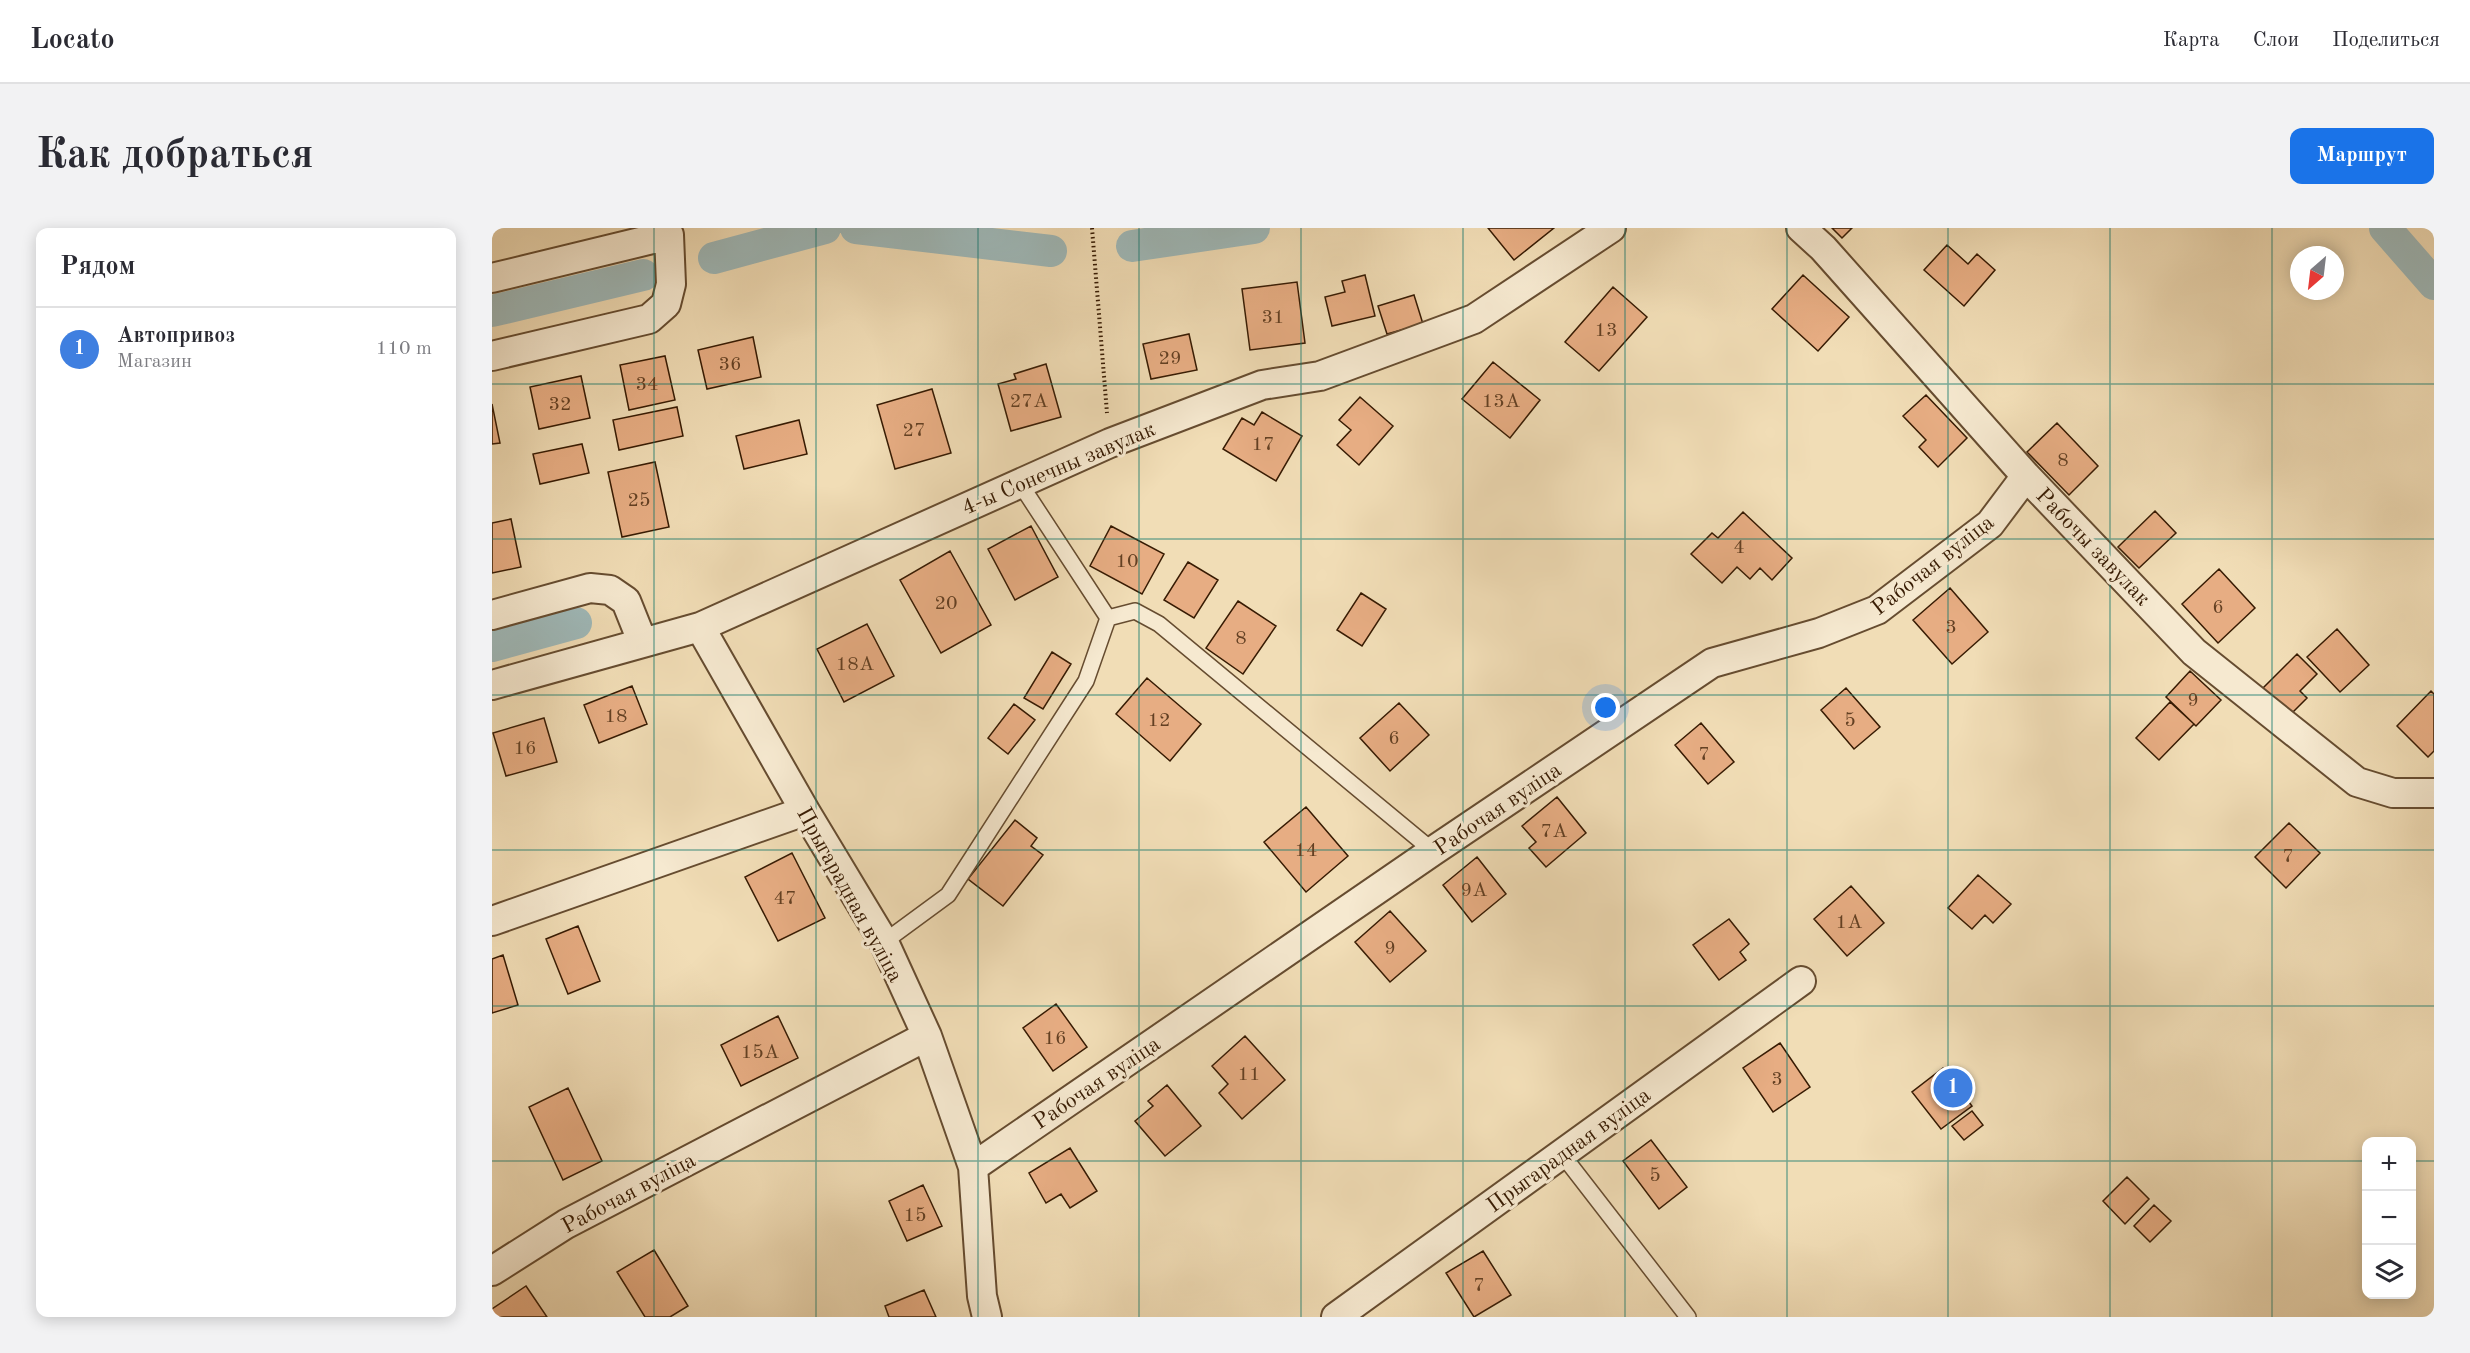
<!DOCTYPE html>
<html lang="ru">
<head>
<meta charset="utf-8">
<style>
  :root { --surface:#fff; --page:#f2f2f3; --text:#2b2b33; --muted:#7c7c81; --line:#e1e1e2; --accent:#1a73e8 }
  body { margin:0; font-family:"Old Standard TT",serif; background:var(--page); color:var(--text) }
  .controls { position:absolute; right:18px; bottom:18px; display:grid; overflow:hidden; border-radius:12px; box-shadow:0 3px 15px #0003 }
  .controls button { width:54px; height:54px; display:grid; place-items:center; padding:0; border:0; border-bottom:2px solid var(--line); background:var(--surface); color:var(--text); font:30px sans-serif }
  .compass { position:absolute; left:1798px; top:18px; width:54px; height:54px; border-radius:50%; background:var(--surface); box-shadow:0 3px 15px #0003; rotate:208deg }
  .you { position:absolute; left:1114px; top:480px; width:21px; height:21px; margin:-15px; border:4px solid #fff; border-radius:50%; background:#1a73e8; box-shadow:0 0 0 9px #1a73e833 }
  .badge { display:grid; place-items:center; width:39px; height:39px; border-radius:50%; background:var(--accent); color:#fff; font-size:20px; font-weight:700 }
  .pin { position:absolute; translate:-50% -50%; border:3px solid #fff; box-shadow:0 2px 6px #0006 }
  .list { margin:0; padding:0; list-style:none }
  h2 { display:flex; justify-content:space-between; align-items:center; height:78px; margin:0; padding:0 24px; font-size:26px }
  h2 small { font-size:20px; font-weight:400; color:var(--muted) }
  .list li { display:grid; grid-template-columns:39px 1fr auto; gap:18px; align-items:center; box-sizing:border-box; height:84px; padding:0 24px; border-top:2px solid var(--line) }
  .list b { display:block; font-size:22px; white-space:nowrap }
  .list p { margin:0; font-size:20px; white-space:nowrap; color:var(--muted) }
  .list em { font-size:20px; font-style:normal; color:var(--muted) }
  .icon { flex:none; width:33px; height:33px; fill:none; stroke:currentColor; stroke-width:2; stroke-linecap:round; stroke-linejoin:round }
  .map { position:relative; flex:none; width:1942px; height:1089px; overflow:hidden; border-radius:12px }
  header { display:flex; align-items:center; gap:36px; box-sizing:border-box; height:84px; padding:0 30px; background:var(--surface); border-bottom:2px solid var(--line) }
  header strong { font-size:28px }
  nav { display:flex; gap:33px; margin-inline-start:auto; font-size:21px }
  .intro { display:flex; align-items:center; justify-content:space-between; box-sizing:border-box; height:144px; padding:0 36px }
  h1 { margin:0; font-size:42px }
  .button { padding:15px 27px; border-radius:12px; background:var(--accent); color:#fff; font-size:21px; font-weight:700 }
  main { display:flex; gap:36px; padding:0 36px }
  aside { flex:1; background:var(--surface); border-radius:12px; box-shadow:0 3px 15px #0003 }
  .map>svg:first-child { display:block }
</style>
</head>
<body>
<header>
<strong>Locato</strong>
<nav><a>Карта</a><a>Слои</a><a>Поделиться</a></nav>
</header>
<div class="intro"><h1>Как добраться</h1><a class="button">Маршрут</a></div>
<main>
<aside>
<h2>Рядом<small></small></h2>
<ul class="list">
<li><span class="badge" style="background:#3f7fe0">1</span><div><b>Автопривоз</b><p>Магазин</p></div><em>110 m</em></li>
</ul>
</aside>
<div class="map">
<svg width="1942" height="1089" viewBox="0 0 1942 1089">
  <rect width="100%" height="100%" fill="#f1ddb6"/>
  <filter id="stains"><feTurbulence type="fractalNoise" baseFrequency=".00333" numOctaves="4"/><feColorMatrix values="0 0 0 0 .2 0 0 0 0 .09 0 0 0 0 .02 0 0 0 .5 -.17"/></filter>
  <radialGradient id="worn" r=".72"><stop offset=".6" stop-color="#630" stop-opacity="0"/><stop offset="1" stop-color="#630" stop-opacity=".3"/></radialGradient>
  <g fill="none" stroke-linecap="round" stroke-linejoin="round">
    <path stroke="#9fb9b9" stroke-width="32" d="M364,0L559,23
      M1893,0L1942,56
      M640,18L762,0
      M222,30L333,0
      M0,83L151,47
      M0,418L84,395"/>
  </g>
  <path fill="#e7ad83" stroke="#371b03" stroke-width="1.5" d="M996,0H1062L1022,32Z
    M1340,0H1360L1350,10Z
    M1455,17L1476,36L1485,26L1503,42L1472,78L1432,42Z
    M873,47L883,88L840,98L833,69L853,64L850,53Z
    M1311,47L1357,89L1326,123L1280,81Z
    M805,54L813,115L758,122L750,61Z
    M1121,59L1155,89L1107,143L1073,114Z
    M922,67L931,96L895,106L886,78Z
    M697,106L705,142L659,151L651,116Z
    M261,109L269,149L215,161L206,122Z
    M173,128L183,172L137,182L128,137Z
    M1001,134L1048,172L1018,210L970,171Z
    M554,136L569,189L519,203L506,156L524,151L522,146Z
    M89,148L98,190L47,201L38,159Z
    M440,161L459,225L403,241L385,177Z
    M1434,167L1475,210L1446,239L1427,219L1434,212L1411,188Z
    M868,169L901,198L867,237L845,217L859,202L847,192Z
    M0,176L8,215L0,216Z
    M185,179L191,208L127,222L121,192Z
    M770,184L810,208L784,253L731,221L750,190L762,197Z
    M307,192L315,226L252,241L244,208Z
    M1565,195L1606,238L1577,267L1535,224Z
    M90,216L97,245L48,256L41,226Z
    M163,234L177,299L130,309L116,244Z
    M1663,283L1684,305L1647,340L1626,319Z
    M1251,284L1300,330L1280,352L1268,340L1258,351L1245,339L1230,355L1199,326L1220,305L1226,310Z
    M19,291L29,339L0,345V295Z
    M539,298L566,349L523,372L496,321Z
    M619,298L672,326L650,366L598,338Z
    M458,323L499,397L449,425L408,352Z
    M696,334L726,352L702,390L672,372Z
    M1727,341L1763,380L1726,415L1690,376Z
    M1458,360L1496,404L1460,436L1421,392Z
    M869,365L894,381L870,418L845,402Z
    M746,373L784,398L751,446L714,420Z
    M375,396L402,448L352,474L325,421Z
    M1845,401L1877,437L1848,464L1815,429Z
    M560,424L579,436L551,481L532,470Z
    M1805,426L1825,446L1808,463L1815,470L1796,489L1769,462Z
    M1698,443L1729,472L1704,498L1674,469Z
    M655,450L709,496L678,533L624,486Z
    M140,458L155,496L107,515L92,477Z
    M1354,460L1388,499L1362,521L1329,482Z
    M1939,463L1942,466V523L1936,529L1905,498Z
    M1678,474L1702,496L1667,532L1644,510Z
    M907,475L937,507L898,543L868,510Z
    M522,476L543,492L516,526L496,510Z
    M52,490L65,534L14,548L1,505Z
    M1209,495L1242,534L1216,556L1183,517Z
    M1065,569L1094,605L1054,639L1037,620L1044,614L1030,598Z
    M814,579L856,628L814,664L772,614Z
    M523,592L545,610L539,618L551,627L511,678L476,651Z
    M1797,595L1828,625L1794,660L1763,629Z
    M300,625L333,690L286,713L253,649Z
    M985,629L1014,666L980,694L951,657Z
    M1486,647L1519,676L1501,695L1493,687L1480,701L1456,680Z
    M1359,658L1392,695L1355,728L1322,691Z
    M898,683L934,723L898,754L863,714Z
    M1237,691L1257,716L1248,724L1254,732L1227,752L1201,717Z
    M86,698L108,753L76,766L54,711Z
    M11,727L26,777L0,785V731Z
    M564,776L595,819L561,843L531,800Z
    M286,788L306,830L249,858L229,817Z
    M753,808L793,852L750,891L727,865L736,856L720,838Z
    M1288,815L1318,859L1281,884L1251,840Z
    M1451,840L1480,878L1449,901L1420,864Z
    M675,857L709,898L673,928L643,893L661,878L656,873Z
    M76,860L110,933L71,952L37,879Z
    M1480,883L1491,897L1472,912L1460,898Z
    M1159,912L1195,959L1167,981L1131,933Z
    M578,920L605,963L578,980L569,966L554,975L537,945Z
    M1635,949L1657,971L1633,996L1611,973Z
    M431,957L450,998L415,1013L397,973Z
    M1662,977L1679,993L1658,1014L1642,998Z
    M162,1022L196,1078L178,1089H153L125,1044Z
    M991,1023L1019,1067L982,1089L954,1045Z
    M34,1058L55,1089H0V1081Z
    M432,1062L444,1089H397L393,1078Z"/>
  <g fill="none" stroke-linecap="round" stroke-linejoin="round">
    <g stroke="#664c30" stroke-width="18">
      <path id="service" d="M616,390L643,383L667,396L941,623
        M392,714L456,667L594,453L616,390L527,254
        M1069,925L1196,1089"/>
    </g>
    <g stroke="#664c30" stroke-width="32">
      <path id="minor" d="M1309,0L1331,20L1534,248L1702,424L1865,554L1901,565H1942
        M0,50L177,7L179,56L174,76L157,91L0,128
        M0,387L98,360L118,362L134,373L150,413
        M208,399L313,583L392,714L435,808L481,939L490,1068L495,1089
        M0,457L208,399L618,215L770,157L828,148L982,91L1119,0
        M0,693L313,583
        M481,939L941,623L1220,435L1327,405L1385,382L1498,296L1534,248
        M0,1043L74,996L435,808
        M844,1089L1309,753"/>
    </g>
    <path stroke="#371b03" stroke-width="4" stroke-dasharray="1.5 3" stroke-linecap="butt" d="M600,0L615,185"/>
    <use href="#service" stroke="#f6e9d0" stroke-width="15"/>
    <use href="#minor" stroke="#f6e9d0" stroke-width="28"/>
  </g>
  <path fill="none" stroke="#0f766e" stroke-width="1.5" stroke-opacity="0.55" d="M162,0V1089M324,0V1089M486,0V1089M647,0V1089M809,0V1089M971,0V1089M1133,0V1089M1295,0V1089M1456,0V1089M1618,0V1089M1780,0V1089M0,156H1942M0,311H1942M0,467H1942M0,622H1942M0,778H1942M0,933H1874M1920,933H1942"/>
  <g text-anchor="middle" stroke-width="6" stroke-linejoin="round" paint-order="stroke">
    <g font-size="20" fill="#634023">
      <text x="781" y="95">31</text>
      <text x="1114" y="108">13</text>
      <text x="678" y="136">29</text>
      <text x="238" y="142">36</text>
      <text x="155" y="162">34</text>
      <text x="537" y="179">27А</text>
      <text x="1009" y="179">13А</text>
      <text x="68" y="182">32</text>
      <text x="422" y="208">27</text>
      <text x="771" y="222">17</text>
      <text x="1571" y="238">8</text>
      <text x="147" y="278">25</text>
      <text x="1247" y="325">4</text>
      <text x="635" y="339">10</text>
      <text x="454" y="381">20</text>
      <text x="1726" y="385">6</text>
      <text x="1459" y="405">3</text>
      <text x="749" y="416">8</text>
      <text x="363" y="442">18А</text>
      <text x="1701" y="478">9</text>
      <text x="124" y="494">18</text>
      <text x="667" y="498">12</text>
      <text x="1358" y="498">5</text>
      <text x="902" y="516">6</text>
      <text x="33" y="526">16</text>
      <text x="1212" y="532">7</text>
      <text x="1062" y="609">7А</text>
      <text x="814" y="628">14</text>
      <text x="1796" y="634">7</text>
      <text x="982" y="668">9А</text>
      <text x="293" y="676">47</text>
      <text x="1357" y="700">1А</text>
      <text x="898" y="726">9</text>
      <text x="563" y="816">16</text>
      <text x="268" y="830">15А</text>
      <text x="757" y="852">11</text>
      <text x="1285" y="857">3</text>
      <text x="1163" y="953">5</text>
      <text x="423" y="993">15</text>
      <text x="987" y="1063">7</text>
    </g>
    <g font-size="22" fill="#371b03" stroke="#f6e9d0">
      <text transform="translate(566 239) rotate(-23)" y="8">4-ы Сонечны завулак</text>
      <text transform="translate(1602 318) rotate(46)" y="8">Рабочы завулак</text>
      <text transform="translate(1440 336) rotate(-38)" y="8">Рабочая вуліца</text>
      <text transform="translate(1005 580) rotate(-34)" y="8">Рабочая вуліца</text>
      <text transform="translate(359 666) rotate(61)" y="8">Прыгарадная вуліца</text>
      <text transform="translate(604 854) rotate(-34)" y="8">Рабочая вуліца</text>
      <text transform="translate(1076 921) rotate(-36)" y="8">Прыгарадная вуліца</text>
      <text transform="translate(136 964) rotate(-28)" y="8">Рабочая вуліца</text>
    </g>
  </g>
  <rect width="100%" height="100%" filter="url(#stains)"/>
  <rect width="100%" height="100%" fill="url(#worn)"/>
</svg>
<div class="controls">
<button>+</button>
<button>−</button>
<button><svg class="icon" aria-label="layers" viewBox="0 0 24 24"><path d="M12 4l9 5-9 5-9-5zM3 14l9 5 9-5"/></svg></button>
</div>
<svg class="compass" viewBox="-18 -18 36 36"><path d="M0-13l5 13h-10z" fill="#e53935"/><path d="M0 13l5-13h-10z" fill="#7c7c81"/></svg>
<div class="you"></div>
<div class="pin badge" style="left:1461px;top:860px;background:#3f7fe0">1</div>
</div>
</main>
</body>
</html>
